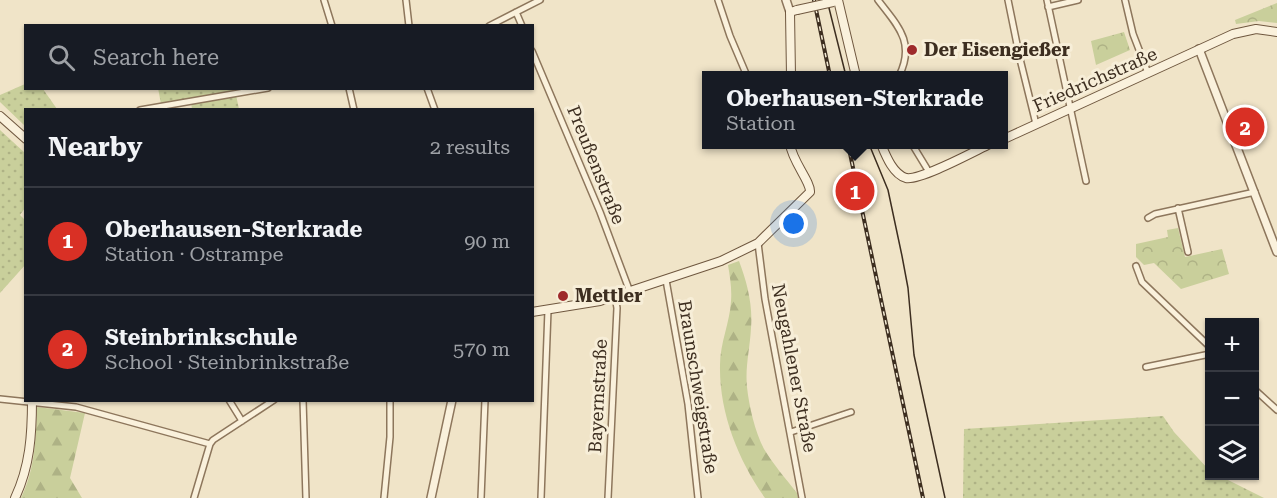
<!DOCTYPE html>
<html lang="en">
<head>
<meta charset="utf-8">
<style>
  :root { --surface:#171b24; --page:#242831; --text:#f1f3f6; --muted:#9ea1a6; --line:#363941; --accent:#d93025 }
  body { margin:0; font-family:"Roboto Serif",serif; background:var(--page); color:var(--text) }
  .controls { position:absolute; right:18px; bottom:18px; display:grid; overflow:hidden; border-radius:0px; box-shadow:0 2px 4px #0004 }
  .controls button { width:54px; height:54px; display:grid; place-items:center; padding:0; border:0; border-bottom:2px solid var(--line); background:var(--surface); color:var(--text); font:30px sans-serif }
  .you { position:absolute; left:794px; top:224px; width:21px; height:21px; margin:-15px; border:4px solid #fff; border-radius:50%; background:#1a73e8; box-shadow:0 0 0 9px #1a73e833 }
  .badge { display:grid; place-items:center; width:39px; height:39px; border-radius:50%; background:var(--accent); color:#fff; font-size:20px; font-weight:700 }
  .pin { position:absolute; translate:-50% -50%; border:3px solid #fff; box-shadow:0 2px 6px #0006 }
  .popup { position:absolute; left:702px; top:71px; width:306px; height:78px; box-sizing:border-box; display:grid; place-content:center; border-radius:0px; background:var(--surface); filter:drop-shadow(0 2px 4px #0005); font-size:20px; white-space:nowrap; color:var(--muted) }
  .popup b { font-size:22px; color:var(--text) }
  .popup::after { content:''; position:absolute; left:50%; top:100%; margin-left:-12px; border:12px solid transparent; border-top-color:var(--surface) }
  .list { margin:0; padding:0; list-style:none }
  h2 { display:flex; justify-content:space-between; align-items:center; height:78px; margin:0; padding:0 24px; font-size:26px }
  h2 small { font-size:20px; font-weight:400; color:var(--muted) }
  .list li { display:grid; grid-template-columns:39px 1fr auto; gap:18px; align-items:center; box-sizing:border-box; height:108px; padding:0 24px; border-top:2px solid var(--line) }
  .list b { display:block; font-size:22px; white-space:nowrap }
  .list p { margin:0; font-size:20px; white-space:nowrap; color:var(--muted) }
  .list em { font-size:20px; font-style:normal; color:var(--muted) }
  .icon { flex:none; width:33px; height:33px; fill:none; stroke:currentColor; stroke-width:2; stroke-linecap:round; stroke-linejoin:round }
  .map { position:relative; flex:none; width:1277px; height:498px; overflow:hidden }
  .search { position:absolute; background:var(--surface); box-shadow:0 2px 4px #0004; left:24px; top:24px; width:510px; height:66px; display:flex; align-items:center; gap:15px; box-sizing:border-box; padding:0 21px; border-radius:0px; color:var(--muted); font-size:22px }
  .panel { position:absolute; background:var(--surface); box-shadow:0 2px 4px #0004; left:24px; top:108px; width:510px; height:294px; border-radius:0px }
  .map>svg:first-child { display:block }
</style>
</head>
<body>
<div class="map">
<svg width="1277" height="498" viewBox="0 0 1277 498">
  <defs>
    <pattern id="grass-dots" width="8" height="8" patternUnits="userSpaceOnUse" patternTransform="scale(1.5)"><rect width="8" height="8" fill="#c9cf9b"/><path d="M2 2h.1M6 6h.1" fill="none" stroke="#aeb285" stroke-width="1.8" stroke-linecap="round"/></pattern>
    <pattern id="forest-firs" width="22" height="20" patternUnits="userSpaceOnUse" patternTransform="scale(1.5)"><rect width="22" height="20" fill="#c9cf9b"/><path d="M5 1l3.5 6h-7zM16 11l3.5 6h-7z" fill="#aeb285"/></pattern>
    <pattern id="park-crowns" width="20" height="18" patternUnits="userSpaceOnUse" patternTransform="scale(1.5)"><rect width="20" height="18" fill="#c9cf9b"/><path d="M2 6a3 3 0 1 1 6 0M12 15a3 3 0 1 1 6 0" fill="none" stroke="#aeb285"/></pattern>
  </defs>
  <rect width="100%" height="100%" fill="#f0e4c8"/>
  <path fill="url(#grass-dots)" d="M25,84L26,88L43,89L57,109L26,110L25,126L0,102V95Z
    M158,88L251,89L161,104Z
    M236,95L239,109H192L191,103Z
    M0,130L25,153V208L20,215L25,220L26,264L0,293Z
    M1163,416L1174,432L1209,470L1210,476H1220L1264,498H963L964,429Z"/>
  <path fill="url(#forest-firs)" d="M739,261C747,282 753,305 751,328C750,348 745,367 747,387C749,406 755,432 764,449C773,464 786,479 797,493L798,498H765C738,460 719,412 720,365C720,343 730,322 731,301C732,289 730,277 728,265Z
    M37,407L85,413L70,478L82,498H21C35,470 36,438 37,407Z"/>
  <path fill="url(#park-crowns)" d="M1277,3V23L1259,21L1236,24L1235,20Z
    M1124,32L1130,50L1096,65L1091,41Z
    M1178,228L1185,257L1222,249L1229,274L1181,289L1154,263L1144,265L1136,257V244L1168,237L1167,230Z"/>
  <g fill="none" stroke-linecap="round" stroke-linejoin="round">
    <g stroke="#8d765c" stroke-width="8">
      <path id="minor" d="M324,0L332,26
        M406,0L409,26
        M718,0L730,36L747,76
        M878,0C897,25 916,42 899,76
        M1008,0L1020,59L1036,124
        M1047,0L1086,181
        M1125,0L1133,34L1148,73
        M1048,7L1078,0
        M516,12L522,26
        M489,26L540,0
        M532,51L600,212L630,292
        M349,88L354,110
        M427,88L435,110
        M140,110L268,88
        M912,144L929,172
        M1178,208L1188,252
        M1148,218L1155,214L1255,192
        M758,243L765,299L802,498
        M1136,266L1142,282L1210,347
        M666,280L688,404L698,498
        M1146,367L1210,354
        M1254,389L1277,410
        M0,399L76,407L210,444
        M229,400L242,421
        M303,400L306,498
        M791,432L851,412
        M194,498L210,444L213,440L274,400
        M384,498L390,437V400
        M481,498L485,400
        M541,498L548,310
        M608,498L617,308L615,296"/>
    </g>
    <g stroke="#8d765c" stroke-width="10">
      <path id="tertiary" d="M786,0L790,12
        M1199,49L1277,252
        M431,498L452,400"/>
    </g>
    <g stroke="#6f573f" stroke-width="10">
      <path id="secondary" d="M838,0L856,76
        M791,76L790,12L797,10
        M0,116L26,139
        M1004,139L1233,34L1256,29L1277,32
        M881,144C886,156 893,174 906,178C920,181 975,151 990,144
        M532,312L600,301L721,261L758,243L810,192C811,182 792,161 790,144
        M15,498C30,466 32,435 32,400"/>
    </g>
    <use href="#minor" stroke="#faf1dc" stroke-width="5"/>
    <use href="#tertiary" stroke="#faf1dc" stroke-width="7"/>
    <use href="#secondary" stroke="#faf1dc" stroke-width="8"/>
    <path stroke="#3d2e20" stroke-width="1.5" d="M827,0L846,76
      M869,144L888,190L902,256L908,288L914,355L945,498"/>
    <g stroke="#3d2e20" stroke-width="4">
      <path id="rail" d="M814,0L830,76
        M848,144L923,498"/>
    </g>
    <use href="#rail" stroke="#f7eed8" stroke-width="1.5" stroke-dasharray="4.5" stroke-linecap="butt"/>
    <g stroke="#6f573f" stroke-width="10" stroke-linecap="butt">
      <path id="secondary-bridge" d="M797,10L833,2"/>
    </g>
    <use href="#secondary-bridge" stroke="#faf1dc" stroke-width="8"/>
  </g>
  <g fill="#9e2a2b" stroke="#f7eed8" stroke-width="2">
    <circle cx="912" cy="50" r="6"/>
    <circle cx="563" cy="296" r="6"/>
  </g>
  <g text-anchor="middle" stroke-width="6" stroke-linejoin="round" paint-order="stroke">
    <g font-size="18" font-weight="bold" fill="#3d2e20" stroke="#f7eed8" text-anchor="start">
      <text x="924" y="56">Der Eisengießer</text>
      <text x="575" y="302">Mettler</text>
    </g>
    <g font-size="18" fill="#3d2e20" stroke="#f7eed8">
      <text transform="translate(1095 80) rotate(-24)" y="6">Friedrichstraße</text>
      <text transform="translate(596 165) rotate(68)" y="6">Preußenstraße</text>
      <text transform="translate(794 368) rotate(79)" y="6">Neugahlener Straße</text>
      <text transform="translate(698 387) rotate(81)" y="6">Braunschweigstraße</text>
      <text transform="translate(598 396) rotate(-87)" y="6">Bayernstraße</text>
    </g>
  </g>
</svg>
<div class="controls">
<button>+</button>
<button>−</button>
<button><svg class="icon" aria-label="layers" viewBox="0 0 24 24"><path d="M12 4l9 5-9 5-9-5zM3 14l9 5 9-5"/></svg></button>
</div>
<div class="you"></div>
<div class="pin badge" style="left:855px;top:191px">1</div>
<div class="popup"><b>Oberhausen-Sterkrade</b>Station</div>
<div class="pin badge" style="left:1245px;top:127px">2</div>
<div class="search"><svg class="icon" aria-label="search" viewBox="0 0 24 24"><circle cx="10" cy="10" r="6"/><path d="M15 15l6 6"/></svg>Search here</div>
<section class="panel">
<h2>Nearby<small>2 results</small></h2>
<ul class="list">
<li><span class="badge">1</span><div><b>Oberhausen-Sterkrade</b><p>Station · Ostrampe</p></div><em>90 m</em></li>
<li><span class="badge">2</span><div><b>Steinbrinkschule</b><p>School · Steinbrinkstraße</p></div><em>570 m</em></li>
</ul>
</section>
</div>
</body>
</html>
